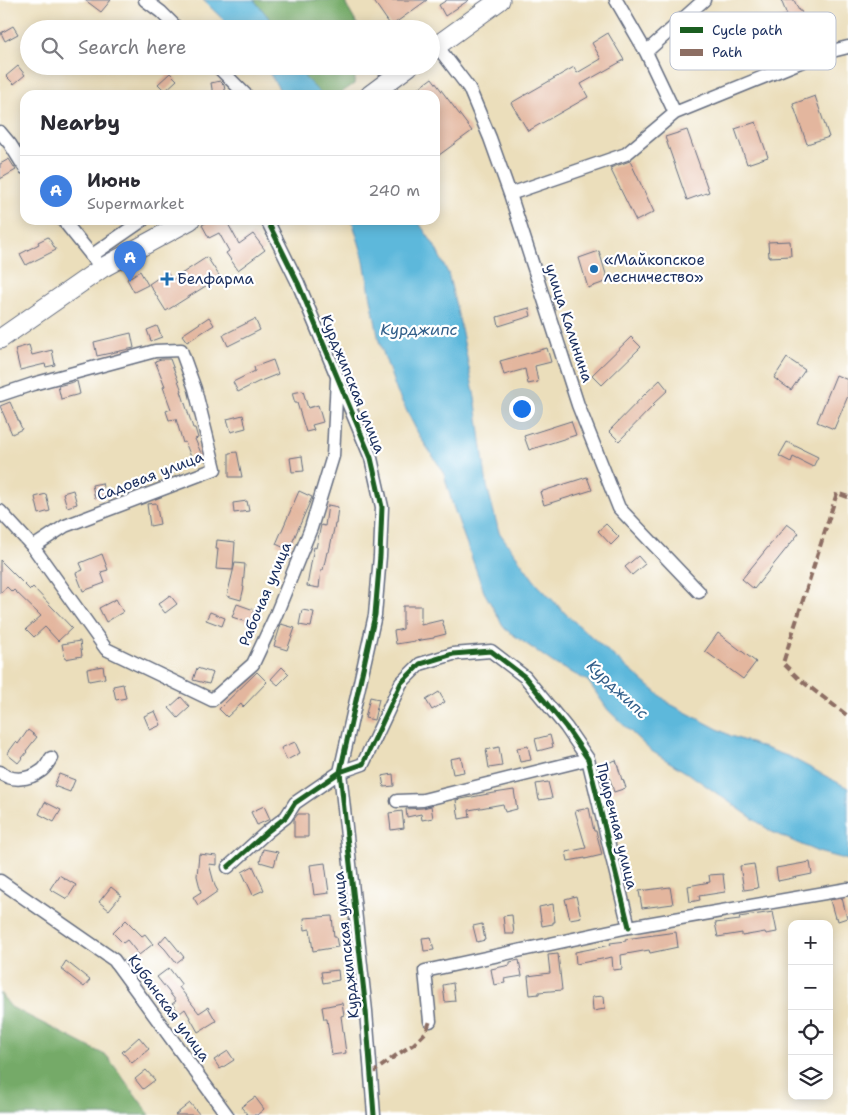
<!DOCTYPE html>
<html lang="en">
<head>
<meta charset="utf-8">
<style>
  :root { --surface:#fff; --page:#f7f7f7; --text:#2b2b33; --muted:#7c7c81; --line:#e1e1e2; --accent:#1f6fb2 }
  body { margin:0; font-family:"Shantell Sans",sans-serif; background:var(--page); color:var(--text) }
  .controls { position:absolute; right:15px; bottom:15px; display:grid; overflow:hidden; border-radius:10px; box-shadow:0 2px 12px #0003 }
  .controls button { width:45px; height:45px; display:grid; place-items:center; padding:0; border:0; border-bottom:1px solid var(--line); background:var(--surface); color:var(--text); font:25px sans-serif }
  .you { position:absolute; left:521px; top:408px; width:18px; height:18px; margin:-12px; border:4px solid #fff; border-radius:50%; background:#1a73e8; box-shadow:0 0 0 8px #1a73e833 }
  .badge { display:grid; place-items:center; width:32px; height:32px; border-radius:50%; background:var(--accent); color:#fff; font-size:16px; font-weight:700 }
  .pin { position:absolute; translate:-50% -41px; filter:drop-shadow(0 1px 2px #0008) }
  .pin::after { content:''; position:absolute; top:26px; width:18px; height:15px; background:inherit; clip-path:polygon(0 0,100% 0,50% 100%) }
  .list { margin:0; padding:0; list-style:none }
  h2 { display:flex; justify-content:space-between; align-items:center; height:65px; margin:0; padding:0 20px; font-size:21px }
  h2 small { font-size:16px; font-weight:400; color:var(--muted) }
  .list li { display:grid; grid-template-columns:32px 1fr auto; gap:15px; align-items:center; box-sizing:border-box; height:70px; padding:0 20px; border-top:1px solid var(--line) }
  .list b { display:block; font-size:19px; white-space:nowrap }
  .list p { margin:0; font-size:16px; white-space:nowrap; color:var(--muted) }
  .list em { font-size:16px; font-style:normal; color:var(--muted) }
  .icon { flex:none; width:28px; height:28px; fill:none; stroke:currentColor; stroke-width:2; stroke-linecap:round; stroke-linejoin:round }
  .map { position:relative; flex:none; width:848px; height:1115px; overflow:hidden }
  .search { position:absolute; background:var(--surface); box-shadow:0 2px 12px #0003; left:20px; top:20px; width:420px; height:55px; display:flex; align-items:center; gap:12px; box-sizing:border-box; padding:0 18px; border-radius:28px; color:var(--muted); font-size:19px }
  .panel { position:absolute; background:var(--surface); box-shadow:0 2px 12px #0003; left:20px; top:90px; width:420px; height:135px; border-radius:15px }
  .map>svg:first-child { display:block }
</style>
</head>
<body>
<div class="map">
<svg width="848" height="1115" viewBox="0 0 848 1115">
  <rect width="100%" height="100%" fill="#fff"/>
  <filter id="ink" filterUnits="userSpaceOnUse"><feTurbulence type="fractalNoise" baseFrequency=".02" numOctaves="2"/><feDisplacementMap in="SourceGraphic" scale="10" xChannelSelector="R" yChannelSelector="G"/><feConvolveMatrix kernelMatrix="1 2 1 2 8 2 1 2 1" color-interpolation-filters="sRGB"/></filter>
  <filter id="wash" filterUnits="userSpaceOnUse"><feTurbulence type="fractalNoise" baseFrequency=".0096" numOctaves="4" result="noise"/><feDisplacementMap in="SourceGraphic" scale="20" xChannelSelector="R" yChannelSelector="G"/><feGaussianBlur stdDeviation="1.12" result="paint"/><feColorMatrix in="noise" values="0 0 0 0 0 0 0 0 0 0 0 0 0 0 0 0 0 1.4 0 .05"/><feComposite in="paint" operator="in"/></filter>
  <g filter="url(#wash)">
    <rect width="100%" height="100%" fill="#ebdebb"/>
    <path fill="#74aa67" stroke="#486c62" d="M254,0H346V5L358,26L356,29H278Z
      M299,66H357L354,84L338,95H322L305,78Z
      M0,993L11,1007L107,1056L150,1115H0Z"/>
    <path fill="#5db8db" stroke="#3c749c" d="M203,0H254L278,29H233Z
      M265,66H299L305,78L322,95H283Z
      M352,220H417L434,245L448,273L460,323L476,403L487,486L499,532L536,583L568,616L610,653L670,704L731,736L790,757L848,788V860L818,852L772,832L695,778L650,750L608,710L588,681L555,664L505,629L484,592L453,506L443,471L420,437L397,392L379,341L363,256Z"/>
    <g id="blocks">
      <path fill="#e3b69e" d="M85,0H111L101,12Z
        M373,0H427L391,26Z
        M447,0H469L445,16L439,5Z
        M781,0H794L799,11H801L808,32L732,55L725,34L787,15Z
        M13,26L18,34L5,41L1,33Z
        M608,33L624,60L581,84L588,97L528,131L511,103L574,67L577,73L601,59L592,43Z
        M18,66L25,75L14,84L6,76Z
        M170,73L177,80L165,91L158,84Z
        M432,78L472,131L435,158V95H409Z
        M220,81L224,85L226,95H213L211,83Z
        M815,96L829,137L807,144L793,104Z
        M756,122L768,157L747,164L735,129Z
        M687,130L709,192L687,200L665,137Z
        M9,159L16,170L0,179V164Z
        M630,161L654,212L636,221L610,168Z
        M211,220H226L239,244L253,234L265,250L238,270L226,253L229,251L219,233L209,238L202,225Z
        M48,237L56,250L26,265L20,254L39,244L38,242Z
        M790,241L791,256L769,257L768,242Z
        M599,251L608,281L588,288L579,258Z
        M207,257L220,277L166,311L149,284L167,272L172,280Z
        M140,271L148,285L134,292L127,279Z
        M529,308L531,316L499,326L497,317Z
        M209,317L214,325L187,342L182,335Z
        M255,319L260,330L228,346L223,335Z
        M157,326L162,337L151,341L147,330Z
        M131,333L134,348L97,356L94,342Z
        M631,337L641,347L602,385L592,375Z
        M29,345L32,355L52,350L55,365L46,367L45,364L20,370L15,349Z
        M547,348L551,362L535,366L538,382L528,384L525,369L504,375L500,361Z
        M787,358L805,370L791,390L774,378Z
        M161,359H170L182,391H181L193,428H195L198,438L195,439L204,460L194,464L185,442L183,443L176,419L169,420L166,411L171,409L163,387L165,386L155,361Z
        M273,360L278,374L258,382L238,392L233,382L255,371L254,367Z
        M836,375L848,380V396L834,429L817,422Z
        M660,380L668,390L653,404L654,405L619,441L609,431L646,393Z
        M77,381L80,394L61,399L58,386Z
        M303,391L308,408L318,405L323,422L312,425L314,430L306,432L297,403H295L292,393Z
        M10,402L22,429L12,434L0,406Z
        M243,415L246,428L231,432L227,419Z
        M571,421L576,435L529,450L524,436Z
        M787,442L818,457L813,467L793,457L791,462L779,456Z
        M237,452L242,477H229V453Z
        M302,456L304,471L292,472L290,458Z
        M587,477L592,490L544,505L540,492Z
        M102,483L105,495L95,498L92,485Z
        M73,490L77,504L67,507L63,493Z
        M299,491L312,497L289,550L276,544Z
        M46,494L50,511L39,514L35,497Z
        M247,501L249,511L234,513L233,503Z
        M156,503L160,524L150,526L147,504Z
        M328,505L338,507L336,524H335L329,552H327L323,570H321L319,588L307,586L314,547L316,548L321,525L325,526Z
        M606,524L619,537L611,545L598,531Z
        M787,524L799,533L754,589L742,579Z
        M217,540L235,542L233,570L216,569L218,549H216Z
        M102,554L108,570L101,572L105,583L83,591L76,573L83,570L80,563Z
        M638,556L645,564L632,575L625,567Z
        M0,560L30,590L33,587L72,628L58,641L45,627L34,637L26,629L41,616L14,590L12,592L7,587L0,593Z
        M235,563L245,564L243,587H244L241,600L227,596Z
        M170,595L177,604L165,613L158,604Z
        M116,599L123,612L106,622L99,608Z
        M237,604L254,610L250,623L232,617Z
        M403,606H421V625L442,620L446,634L434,637V638L396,644L394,631L403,629Z
        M302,610L314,612L311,627L299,625Z
        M210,612L225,618L222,626L206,620Z
        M281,624L295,628L287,650L274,646Z
        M718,633L756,662L743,679L705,651Z
        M80,641L82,656L65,659L62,644Z
        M103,666L105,678L89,681L87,669Z
        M282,667L289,674L278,685L271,679Z
        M197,668L213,673L209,684L193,680Z
        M257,672L267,682L243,707L241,704L227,717L219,709Z
        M123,684L126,698L116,700L113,686Z
        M439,692L445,702L432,710L426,700Z
        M181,697L190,707L178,718L169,708Z
        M370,697L379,699L374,720L365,718Z
        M155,711L161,725L150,730L144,716Z
        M28,730L37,737L26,751L27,752L18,763L7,754L16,742L18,744Z
        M550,735L553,747L538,751L535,739Z
        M295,742L300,753L287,760L281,748Z
        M528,746L531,760L520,762L517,748Z
        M499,747L502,766L489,768L486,750Z
        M461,757L464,772L453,774L450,759Z
        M616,760L622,780L623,779L626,788L614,792L605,764Z
        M59,774L75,780L70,792L54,786Z
        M393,774L394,786L384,787L382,776Z
        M548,782L552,798L539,800L536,784Z
        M514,790L517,809L505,812L503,804L469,810L470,817L459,819L456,800L488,794Z
        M45,802L61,810L54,822L39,814Z
        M264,806L270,819L257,825L251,812Z
        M431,806L433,818L422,820L421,814L407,817L406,809L423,808Z
        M589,808L594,831H596L602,855L585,859V858L568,861L566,852L586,848L575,811Z
        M402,811L404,828L391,830L389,813Z
        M298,814H308V837H294V819Z
        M263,849L278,852L274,866L260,862Z
        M199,854L217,856V865L209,864L215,886L218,891L198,905L193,897L201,892L197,876Z
        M810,862L812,874L778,881L776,868Z
        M325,863L329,893L314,895L310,865Z
        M754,864L758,888L744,890L740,866Z
        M253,866L264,890L253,895L242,872Z
        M723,874L725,892L699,896L700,900L690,902L688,886L710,882L709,875Z
        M59,875L76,885L67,899L50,889Z
        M111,887L121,895L109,910L99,902Z
        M670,887L673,904L642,908L639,891Z
        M576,896L581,917L570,919L565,899Z
        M842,898L847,918L838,921L837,917L835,918L830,900Z
        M553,904L555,922H553V924L542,926L539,907Z
        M773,912L777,932L766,934L765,932L742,936V933L718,937L715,923L740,920L739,917Z
        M512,915L514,934H505L503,916Z
        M332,916L334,937H336L338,947L313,951L310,929L305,930L304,918Z
        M126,920L142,936L145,934L153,944L139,955L127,940L123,943L113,933Z
        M482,924L485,940L477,942L473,926Z
        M676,932L678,947L650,953L649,950L621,955L622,969L613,970L612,957L576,964L575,952L611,945L610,943L626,941L625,939Z
        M166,935L184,957L176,963L165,949L159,943Z
        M431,937L434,950L424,951L422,938Z
        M558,954L562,990L539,992V994L530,995L528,976L550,973L548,955Z
        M519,960L522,976L504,979L505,983L494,985L491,969L510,965V962Z
        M66,961L90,980L84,987L61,969Z
        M169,968L182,985L179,987L199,1013L208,1007L216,1021L198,1032L185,1009L180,1013L172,1004L176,1001L157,977Z
        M338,970L339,980L323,983L321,972Z
        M453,983L455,1001L445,1002L443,985Z
        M604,996L605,1009L593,1011L592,997Z
        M342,1003L344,1015L341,1016L346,1053L332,1055L327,1019H324L322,1007Z
        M139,1037L149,1049L132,1063L122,1052Z
        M228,1051L234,1060L220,1069L214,1060Z
        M146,1070L155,1080L143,1089L135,1079Z
        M255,1097L264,1109L257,1115H248L241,1107Z
        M190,1103L200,1115H175Z"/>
    </g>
  </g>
  <g filter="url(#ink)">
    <use href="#blocks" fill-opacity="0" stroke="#646c7f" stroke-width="1"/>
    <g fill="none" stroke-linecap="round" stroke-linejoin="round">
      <g stroke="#646c7f" stroke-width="15">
        <path id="street" d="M145,0L161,12L178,29
          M616,0L646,52L675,113
          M437,46L469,88L490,138L510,194L578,405L619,508L699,592
          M646,52L704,0
          M217,66L246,95
          M0,132L10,144L25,168
          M510,194L626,154L675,113L820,54L848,47
          M63,220L96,261
          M267,220L298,283L371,458L382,507L380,556L375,615L340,772L366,1011L374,1115
          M91,256L143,220
          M0,395L33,384L155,351L181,350L195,389L215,469L65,526L33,547
          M0,511L33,547L106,649L212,700L253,664L275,617L311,528L333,456L337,379
          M0,772C11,782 29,780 41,771C45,769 48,763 51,758
          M397,801L423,800L588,759
          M228,867L268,831L286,817L295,803L340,772L363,764L401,683L420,664L453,654L491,651L525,677L566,727L588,759L629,927
          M0,881L114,960L227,1115
          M430,1021L425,971L629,927L848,889"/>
      </g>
      <g stroke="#646c7f" stroke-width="21">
        <path id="primary" d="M431,50L500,0
          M370,95L409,66
          M0,339L102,268L190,220"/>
      </g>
      <use href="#street" stroke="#fff" stroke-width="12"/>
      <use href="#primary" stroke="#fff" stroke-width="19"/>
      <path stroke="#8d6e63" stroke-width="4" stroke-dasharray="8 4" stroke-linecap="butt" d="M848,497L837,493L783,663L799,679L848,716
        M371,1074L398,1054L414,1044L426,1032L430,1021"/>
      <g stroke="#fff" stroke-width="8">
        <path id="cycleway" d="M267,220L298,283L371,458L382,507L380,556L375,615L340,772L366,1011L374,1115
          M228,867L268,831L286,817L295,803L340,772L363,764L401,683L420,664L453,654L491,651L525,677L566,727L588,759L629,927"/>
      </g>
      <use href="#cycleway" stroke="#1b5e20" stroke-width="5"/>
    </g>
  </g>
  <g fill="#1f6fb2" stroke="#fff" stroke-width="2">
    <circle cx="594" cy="269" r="5"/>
    <path d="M164.5 271.5h5v5h5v5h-5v5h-5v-5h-5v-5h5z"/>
  </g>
  <g text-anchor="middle" stroke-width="4.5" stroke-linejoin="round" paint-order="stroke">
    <g font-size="15" fill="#1b2f5e" stroke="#fff" text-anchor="start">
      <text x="604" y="265">«Майкопское<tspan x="604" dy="17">лесничество»</tspan></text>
      <text x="177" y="284">Белфарма</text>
    </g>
    <g font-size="15" fill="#1b2f5e" stroke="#fff">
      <text transform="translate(569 323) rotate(72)" y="5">улица Калинина</text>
      <text transform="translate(353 384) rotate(68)" y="5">Курджипская улица</text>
      <text transform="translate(150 476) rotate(-21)" y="5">Садовая улица</text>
      <text transform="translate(265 594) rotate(-67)" y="5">Рабочая улица</text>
      <text transform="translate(617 826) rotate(76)" y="5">Приречная улица</text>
      <text transform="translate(346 945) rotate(-96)" y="5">Курджипская улица</text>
      <text transform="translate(169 1008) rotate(54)" y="5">Кубанская улица</text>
    </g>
    <g font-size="16" font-style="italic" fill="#325f8a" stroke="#fff">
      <text x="419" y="335">Курджипс</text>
      <text transform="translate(618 689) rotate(43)" y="6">Курджипс</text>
    </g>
  </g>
  <rect x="670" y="12" width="166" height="58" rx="8" fill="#fff" stroke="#bbc1cf" stroke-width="1"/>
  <rect x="680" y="27" width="23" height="6" fill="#1b5e20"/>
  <rect x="680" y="49" width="23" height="7" fill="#8d6e63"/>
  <g font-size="14" fill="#1b2f5e">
    <text x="712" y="35">Cycle path</text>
    <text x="712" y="57">Path</text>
  </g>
</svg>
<div class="controls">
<button>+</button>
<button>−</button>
<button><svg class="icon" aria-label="locate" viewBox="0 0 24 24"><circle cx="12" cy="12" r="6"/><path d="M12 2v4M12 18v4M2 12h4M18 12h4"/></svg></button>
<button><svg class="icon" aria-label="layers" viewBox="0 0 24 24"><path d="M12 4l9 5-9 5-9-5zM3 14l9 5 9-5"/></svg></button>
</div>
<div class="you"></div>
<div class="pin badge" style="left:130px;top:282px;background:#3f7fe0">A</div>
<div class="search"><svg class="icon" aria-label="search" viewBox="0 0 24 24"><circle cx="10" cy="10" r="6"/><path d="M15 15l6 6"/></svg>Search here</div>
<section class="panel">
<h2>Nearby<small></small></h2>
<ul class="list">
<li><span class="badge" style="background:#3f7fe0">A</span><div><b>Июнь</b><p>Supermarket</p></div><em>240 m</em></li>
</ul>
</section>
</div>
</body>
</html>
